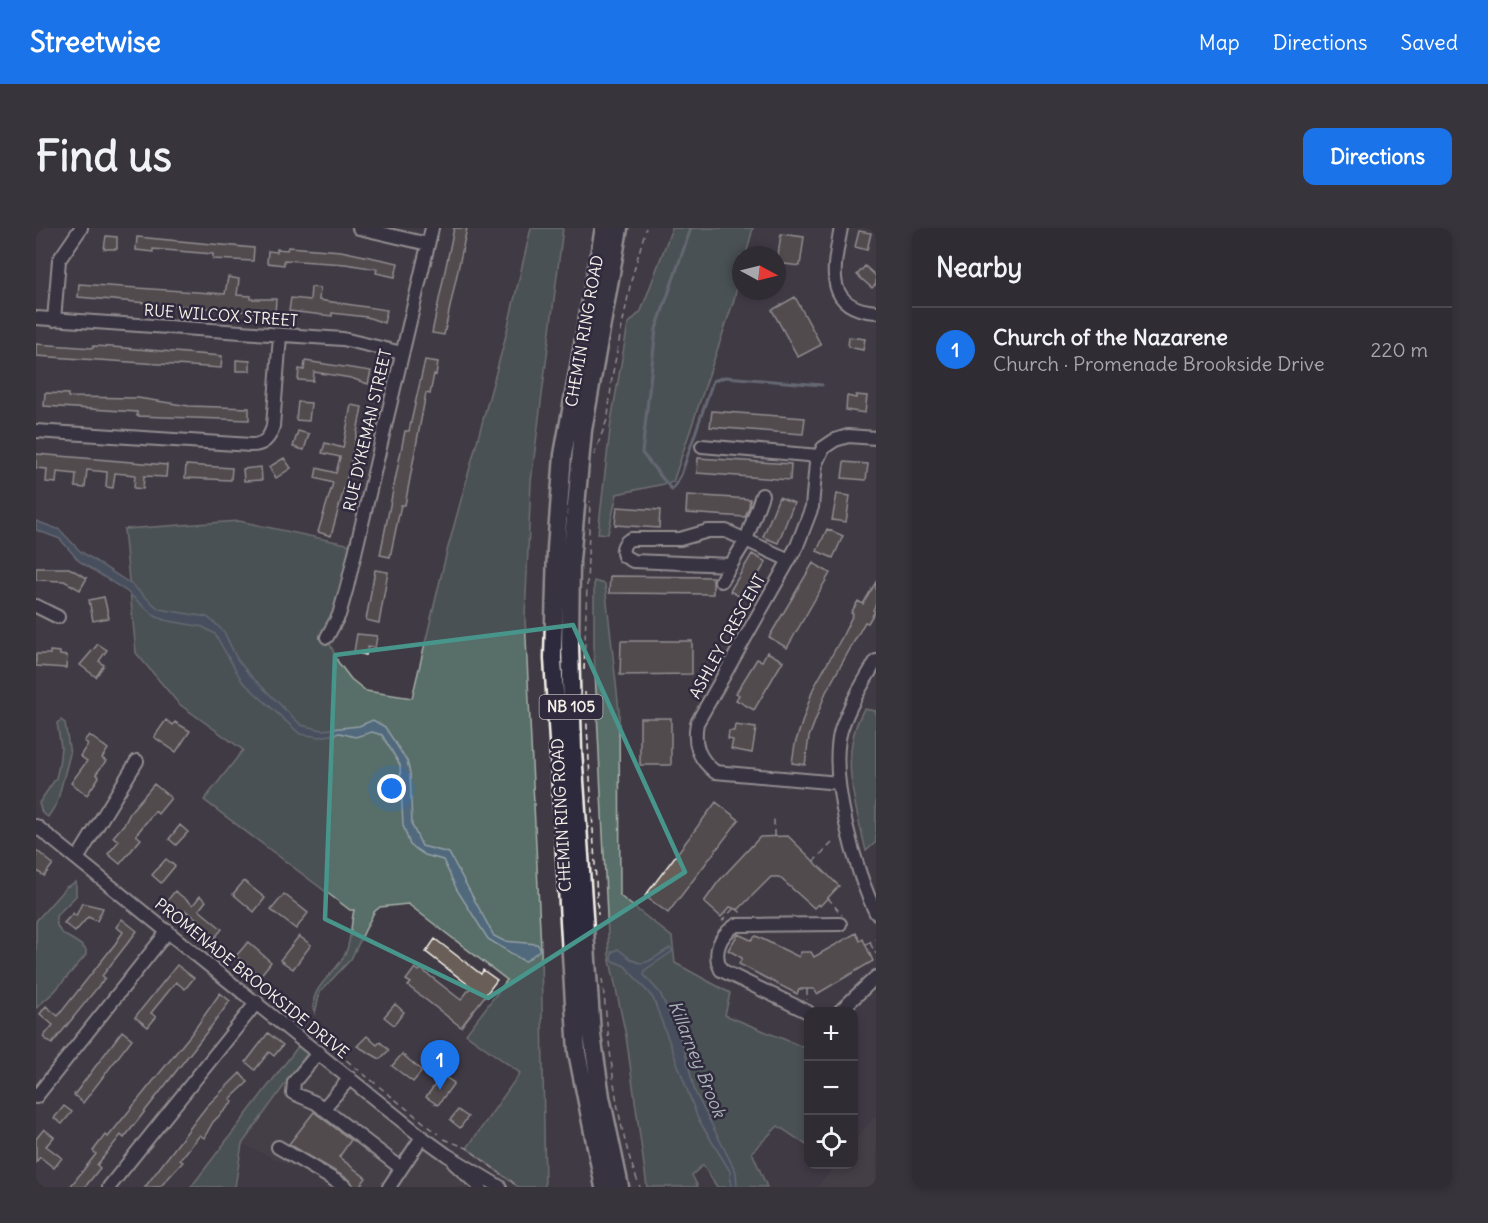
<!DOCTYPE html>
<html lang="en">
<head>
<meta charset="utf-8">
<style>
  :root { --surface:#302c34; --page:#38343c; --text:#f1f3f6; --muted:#a8a7ac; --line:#4b484f; --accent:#1a73e8 }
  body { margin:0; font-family:Delius,sans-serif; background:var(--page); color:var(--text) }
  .controls { position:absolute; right:18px; bottom:18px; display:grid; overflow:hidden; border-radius:12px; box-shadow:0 3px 9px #0003 }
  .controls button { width:54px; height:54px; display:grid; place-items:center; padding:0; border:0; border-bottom:2px solid var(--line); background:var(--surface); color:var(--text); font:30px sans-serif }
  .compass { position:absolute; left:696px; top:18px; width:54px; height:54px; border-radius:50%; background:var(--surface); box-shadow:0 3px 9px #0003; rotate:97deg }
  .you { position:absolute; left:356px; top:561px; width:21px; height:21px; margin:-15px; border:4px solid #fff; border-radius:50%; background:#1a73e8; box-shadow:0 0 0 9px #1a73e833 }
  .badge { display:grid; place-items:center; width:39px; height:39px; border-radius:50%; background:var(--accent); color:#fff; font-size:20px; font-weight:700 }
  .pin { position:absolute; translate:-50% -50px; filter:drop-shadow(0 2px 3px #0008) }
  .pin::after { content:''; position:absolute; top:32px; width:21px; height:18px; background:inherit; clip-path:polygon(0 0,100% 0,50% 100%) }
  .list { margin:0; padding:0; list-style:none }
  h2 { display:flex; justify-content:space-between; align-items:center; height:78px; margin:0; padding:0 24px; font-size:26px }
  h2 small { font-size:20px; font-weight:400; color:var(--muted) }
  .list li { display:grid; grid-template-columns:39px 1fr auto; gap:18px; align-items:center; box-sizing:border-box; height:84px; padding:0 24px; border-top:2px solid var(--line) }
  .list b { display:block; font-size:22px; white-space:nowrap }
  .list p { margin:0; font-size:20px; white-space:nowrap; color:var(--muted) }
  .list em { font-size:20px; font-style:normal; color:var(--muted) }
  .icon { flex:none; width:33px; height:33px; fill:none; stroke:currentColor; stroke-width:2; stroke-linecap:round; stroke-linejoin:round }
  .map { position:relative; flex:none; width:840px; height:959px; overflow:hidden; border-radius:12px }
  header { display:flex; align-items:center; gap:36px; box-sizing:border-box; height:84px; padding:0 30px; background:var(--accent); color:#fff }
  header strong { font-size:28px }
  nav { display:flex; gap:33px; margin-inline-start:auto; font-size:21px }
  .intro { display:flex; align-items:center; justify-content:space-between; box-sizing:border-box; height:144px; padding:0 36px }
  h1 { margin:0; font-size:42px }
  .button { padding:15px 27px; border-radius:12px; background:var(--accent); color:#fff; font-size:21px; font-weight:700 }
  main { display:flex; gap:36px; padding:0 36px }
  aside { flex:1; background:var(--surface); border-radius:12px; box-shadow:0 3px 9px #0003 }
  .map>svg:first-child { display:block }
</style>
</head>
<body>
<header>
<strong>Streetwise</strong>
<nav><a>Map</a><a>Directions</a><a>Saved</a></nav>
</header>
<div class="intro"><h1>Find us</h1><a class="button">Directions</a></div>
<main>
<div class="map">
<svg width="840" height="959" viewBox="0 0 840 959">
  <rect width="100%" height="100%" fill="#403a45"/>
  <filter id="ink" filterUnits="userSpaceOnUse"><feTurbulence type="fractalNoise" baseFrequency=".0167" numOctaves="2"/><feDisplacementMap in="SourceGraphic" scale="12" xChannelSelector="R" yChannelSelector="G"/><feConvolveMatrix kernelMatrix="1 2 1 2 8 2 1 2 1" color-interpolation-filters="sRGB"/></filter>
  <g filter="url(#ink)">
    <path fill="#4c454b" d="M276,819L444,959H301L206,916Z
      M840,887V959H781L800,937L818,936V915Z"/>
    <path fill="#596e67" stroke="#a6b0a8" stroke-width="1.5" d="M495,0H527L495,254L489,390L505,721L509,959H482L431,920L484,845L430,806L471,752L372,676L344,679L338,684L315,731L284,764L279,785C270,759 302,746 310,724C315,712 315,695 318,682H314L168,572L207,522L143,476L100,425L88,301L203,293L320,318L291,409L302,434L315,451L330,463L376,470L411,323L468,115Z
      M636,0H717L710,27H705V44L697,75L637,254L581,266L572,306L562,305L575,193L592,96L605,83Z
      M558,353L569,356L583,482L584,668L636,709L639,735L694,765L689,787L772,821V918L742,898L716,924L731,959H681L667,937L656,947L662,959H611L590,808L573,728L558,423Z
      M828,481L840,483V614L830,623C819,577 802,525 828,481Z
      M25,492L29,495L34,526L21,575L12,589L6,585L3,575L20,550L23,537L25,519L21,495Z
      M40,654V668L20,688C19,710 39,708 50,722V727L18,764L0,780V693L30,659Z
      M267,812L276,819L206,916L199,959H155Z"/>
    <path fill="#51697c" stroke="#929fa7" stroke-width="1.5" d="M0,293L24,302L44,323L95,356L123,381L171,389L180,396L188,404L201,431L214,447L265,497L286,502L323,498L337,492L349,499L371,533L374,545L376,597L386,618L413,625L458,708L468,713L501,716L505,721L490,733L486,732L452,711L421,662L407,632L389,627L374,617L367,597L364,537L346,507L336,504L319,509L304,505L284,509L264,506L206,453L179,406L167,399L128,392L119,388L90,363L43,333L24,311L0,302Z
      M634,720L637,723L609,742L608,747L624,765L647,816L659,864L700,944L701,959H695L694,943L662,891L617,770L589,738L575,732L576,724L582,721C608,743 607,736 634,720Z"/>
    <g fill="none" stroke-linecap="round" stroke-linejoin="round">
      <path stroke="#929fa7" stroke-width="3" d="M655,0L620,101L606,225L636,262L645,247L677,153L689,149L786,157"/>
    </g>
    <path fill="#695e59" stroke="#f4f1e8" stroke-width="1.5" d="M418,0H431L408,107L396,105Z
      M823,3L835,5L831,22L819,19Z
      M745,6L768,9L764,38L741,35Z
      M70,8L81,9V21H68Z
      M101,9L218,20L217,33L177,31V26L117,21V24L100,22Z
      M252,19L305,23L362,35L359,49L340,45L341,41L309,36L248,32V37L231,35L232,23L241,24V21L251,22Z
      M829,38L840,48V56L836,60L821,47Z
      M192,49L203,51L201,67L215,68V71H240L239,86L42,69L43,56L189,66Z
      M275,59L284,60L283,72L351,82L348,95L331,89L296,85V88L253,83L255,70L274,72Z
      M759,69L785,117L762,129L736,82Z
      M813,109L829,111L827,122L812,119Z
      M0,116L57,120V118L76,119L186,128L185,140L0,128Z
      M200,132L214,133V143H200Z
      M389,132L402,134L400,147L398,146L394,166L390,165L369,277H365L354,329L344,327L369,203H373Z
      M269,133L335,143L332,156L315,150L278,144L277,153L262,152L263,141L268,142Z
      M9,165L32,166V169L102,170L153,178L213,180V192L101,188V184L8,178Z
      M820,167L831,168L829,185L810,182L811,168L820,170Z
      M262,174L275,175L273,193L260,192Z
      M315,177L326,179L315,235L295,308L282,304L297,255L279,250L281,240L300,245L304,229L286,225L289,215L307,220Z
      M676,183L769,190L767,206L674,199Z
      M262,203L273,206L268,222L257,219Z
      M0,226L131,237L130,249L108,248L107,261L98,260L99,247L79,245L77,260L70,259L71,244L51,242L49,260L39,259L40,246L21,244L20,255L10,254L11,241L0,240Z
      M248,230L255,240L240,250L233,239Z
      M662,230L755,236L754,252L661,245Z
      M808,234L832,236L830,252L806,250Z
      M150,237L196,240L195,252L149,250Z
      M225,239L226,252L208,253L207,241Z
      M801,266L814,268L810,294L796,292Z
      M651,267L714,271L713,279L709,289L650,285Z
      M743,269L758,275L742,315L727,309Z
      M581,279L624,282L623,300L579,297Z
      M791,301L807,308L797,330L781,323Z
      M716,326L730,334L708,371L694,363Z
      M777,335L794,345L751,420L733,409Z
      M0,340H33L51,350L44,362L28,353L0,352Z
      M339,342L352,344L343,395L330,392Z
      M574,348L677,349V366L573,365Z
      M840,354V376L837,382L839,383L832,395L829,394L790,464L773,509L769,537L756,535L759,516L777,461L806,409L817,386L815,385L822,373L827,376Z
      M68,369L73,390L57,393L53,372Z
      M321,406L341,408L339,420L332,419L330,427L318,424Z
      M585,413H656V446L584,447Z
      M62,416L71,422L63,433L68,437L60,449L44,437Z
      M14,423L24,424V427L31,428L30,440L0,438V426H14Z
      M731,424L747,433L718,482L700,472L703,467L700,465L721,431L726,433Z
      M604,490H635V537H604Z
      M130,492L137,497L139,494L154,503L140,524L118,509Z
      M699,497L720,500L716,525L695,521L697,512L692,511L693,503H698Z
      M53,507L72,521L66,530L70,533L60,546L63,549L51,567L35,555L51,533L44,528L52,516L48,513Z
      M118,556L135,570L122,586L119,583L100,607L105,611L84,636L72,626L83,613L77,609L89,595L95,583Z
      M680,574L703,592L632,685L609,668Z
      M144,597L152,604L140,617L133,611Z
      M752,608L803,658L784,678L782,676L778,680L743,649H735L702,682L694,679L685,689L668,674L682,654L724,609Z
      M0,622L17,636L8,648L0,642Z
      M130,631L139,638L125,655L116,647Z
      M208,653L229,670L218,684L197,666Z
      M139,663L157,677L164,668L170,673L163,682L186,701L177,712L160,698L164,693L150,683L148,686L131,673Z
      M248,666L272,685L260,701L235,682Z
      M46,675L67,680L61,693L52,689L39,704L28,695L37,685L40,688Z
      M86,691L101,703L66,748L69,750L16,816L7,809L17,797L4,786L10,778L22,788L79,716L87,704L80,699Z
      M820,705L824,713L827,711L837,733L781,766L778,761H763L761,766L703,736L706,730L692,722L702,706L715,712L720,708L763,729L765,724H775L778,729Z
      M263,708L275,717L257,741L244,732Z
      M399,711L445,746L447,742L461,752L425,799L372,758L375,755L370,752L379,740L383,743L385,741L425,772L435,759L390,724Z
      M212,714L235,734L224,748L200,728Z
      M141,737L158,750L149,761L140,754L115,785L120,789L112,799L99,789Z
      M184,765L194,773L177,796L88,910L85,907L61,937L64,940L49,959H34L60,926L57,923L69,907L72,909L156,805Z
      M359,776L368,784L358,797L348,789Z
      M86,803L96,811L47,875L38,867Z
      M232,805L247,817L238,828L233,824L219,842L210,834Z
      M331,808L341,817L344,814L353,822L344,831L321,818Z
      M366,826L386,843L377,854L356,838Z
      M204,845L212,854L194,871L197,874L177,894L168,910L164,907L144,932L147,934L124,959H109L170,879Z
      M406,847L418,855L402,877L390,869Z
      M28,878L36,884L26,896L18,890Z
      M422,882L432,889L424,900L414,892Z
      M278,884L315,912L303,929L330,950L323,959H318L314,952L253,916Z
      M8,901L18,909L10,918L26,930L18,940L4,929L0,934V911Z"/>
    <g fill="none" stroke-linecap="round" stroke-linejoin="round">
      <g stroke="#f4f1e8" stroke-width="16">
        <path id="minor" d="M323,0L392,16
          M805,0C798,38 786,80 840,84
          M0,90L307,111L366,125
          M18,92L23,32L45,0
          M0,203L215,217C228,217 234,210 237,198L244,108
          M666,218L783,228
          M695,337L597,333L588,328C585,321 588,314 595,311H644L672,303H690L753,332
          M685,353L710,312L726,267
          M0,378L22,389
          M291,409L303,387L311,359L396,0
          M840,433C827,455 813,478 805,502C792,547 819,644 840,685
          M803,555L679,544C662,530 657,516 661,495L761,318L776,279L780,235L787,220L799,212L812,208L840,210
          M0,598L386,909L411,927L464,959
          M41,631L101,533
          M772,784L685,742C676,724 684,707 700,697L804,696
          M803,784L840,749
          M283,824L258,854L257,865L280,875L365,940
          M0,869L132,703
          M287,881L314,850
          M242,919L310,959
          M418,935L444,959
          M73,959L221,774
          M353,959L386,909"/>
      </g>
      <g stroke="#f4f1e8" stroke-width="21">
        <path id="highway" d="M583,0L547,202L535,332L534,418L537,523L556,807L565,869L584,959
          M568,959L541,824L517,430L520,321L527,227L568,0"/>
      </g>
      <path stroke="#f4f1e8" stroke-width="1.5" stroke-dasharray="6 4.5" stroke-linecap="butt" d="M558,227L572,189L576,149L595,53L610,0
        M548,442L554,273
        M549,464L562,687
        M738,608V591
        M777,634L796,615
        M792,670L806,687
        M686,693L699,679L706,686
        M834,715L840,726
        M830,716L840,711
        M566,751C575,821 577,893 604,959
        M771,761V772
        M268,799L285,812
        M294,819L402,906
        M408,911L431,920L465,946
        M474,952L482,959"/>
      <use href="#minor" stroke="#2f2a3d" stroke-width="12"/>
      <use href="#highway" stroke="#2f2a3d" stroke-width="16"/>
    </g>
  </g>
  <path d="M0 0H840V959H0ZM537,397L649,644L452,770L289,691L299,427Z" fill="#403a45" fill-opacity=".55" fill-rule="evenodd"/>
  <path fill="none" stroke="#48958c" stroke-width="4.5" stroke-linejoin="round" d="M537,397L649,644L452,770L289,691L299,427Z"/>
  <g text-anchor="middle" stroke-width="5" stroke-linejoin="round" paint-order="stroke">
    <rect fill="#2f2a3d" stroke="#b9b5b5" stroke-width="1.5" x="503.5" y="467" width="63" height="24" rx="4.5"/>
    <g font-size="15" font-weight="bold" fill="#f4f1e8">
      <text x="535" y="484">NB 105</text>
    </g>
    <g font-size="16" fill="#f4f1e8" stroke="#2f2a3d">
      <text transform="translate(185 87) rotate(4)" y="6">RUE WILCOX STREET</text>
      <text transform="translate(548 103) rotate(-80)" y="6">CHEMIN RING ROAD</text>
      <text transform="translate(331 202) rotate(-77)" y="6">RUE DYKEMAN STREET</text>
      <text transform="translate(691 408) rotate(-61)" y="6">ASHLEY CRESCENT</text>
      <text transform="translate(525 587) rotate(-93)" y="6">CHEMIN RING ROAD</text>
      <text transform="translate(216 750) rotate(39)" y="6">PROMENADE BROOKSIDE DRIVE</text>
    </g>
    <g font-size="18" font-style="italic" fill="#abb4b7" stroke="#2f2a3d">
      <text transform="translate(661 831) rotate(68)" y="6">Killarney Brook</text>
    </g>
  </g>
</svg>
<div class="controls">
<button>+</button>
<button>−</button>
<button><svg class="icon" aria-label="locate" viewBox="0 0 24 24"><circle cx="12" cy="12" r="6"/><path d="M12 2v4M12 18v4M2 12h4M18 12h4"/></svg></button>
</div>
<svg class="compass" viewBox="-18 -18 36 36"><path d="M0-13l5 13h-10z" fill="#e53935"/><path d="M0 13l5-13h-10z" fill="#a8a7ac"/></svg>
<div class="you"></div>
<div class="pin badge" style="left:404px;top:862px">1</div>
</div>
<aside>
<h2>Nearby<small></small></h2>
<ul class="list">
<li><span class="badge">1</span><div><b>Church of the Nazarene</b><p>Church · Promenade Brookside Drive</p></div><em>220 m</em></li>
</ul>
</aside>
</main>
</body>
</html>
